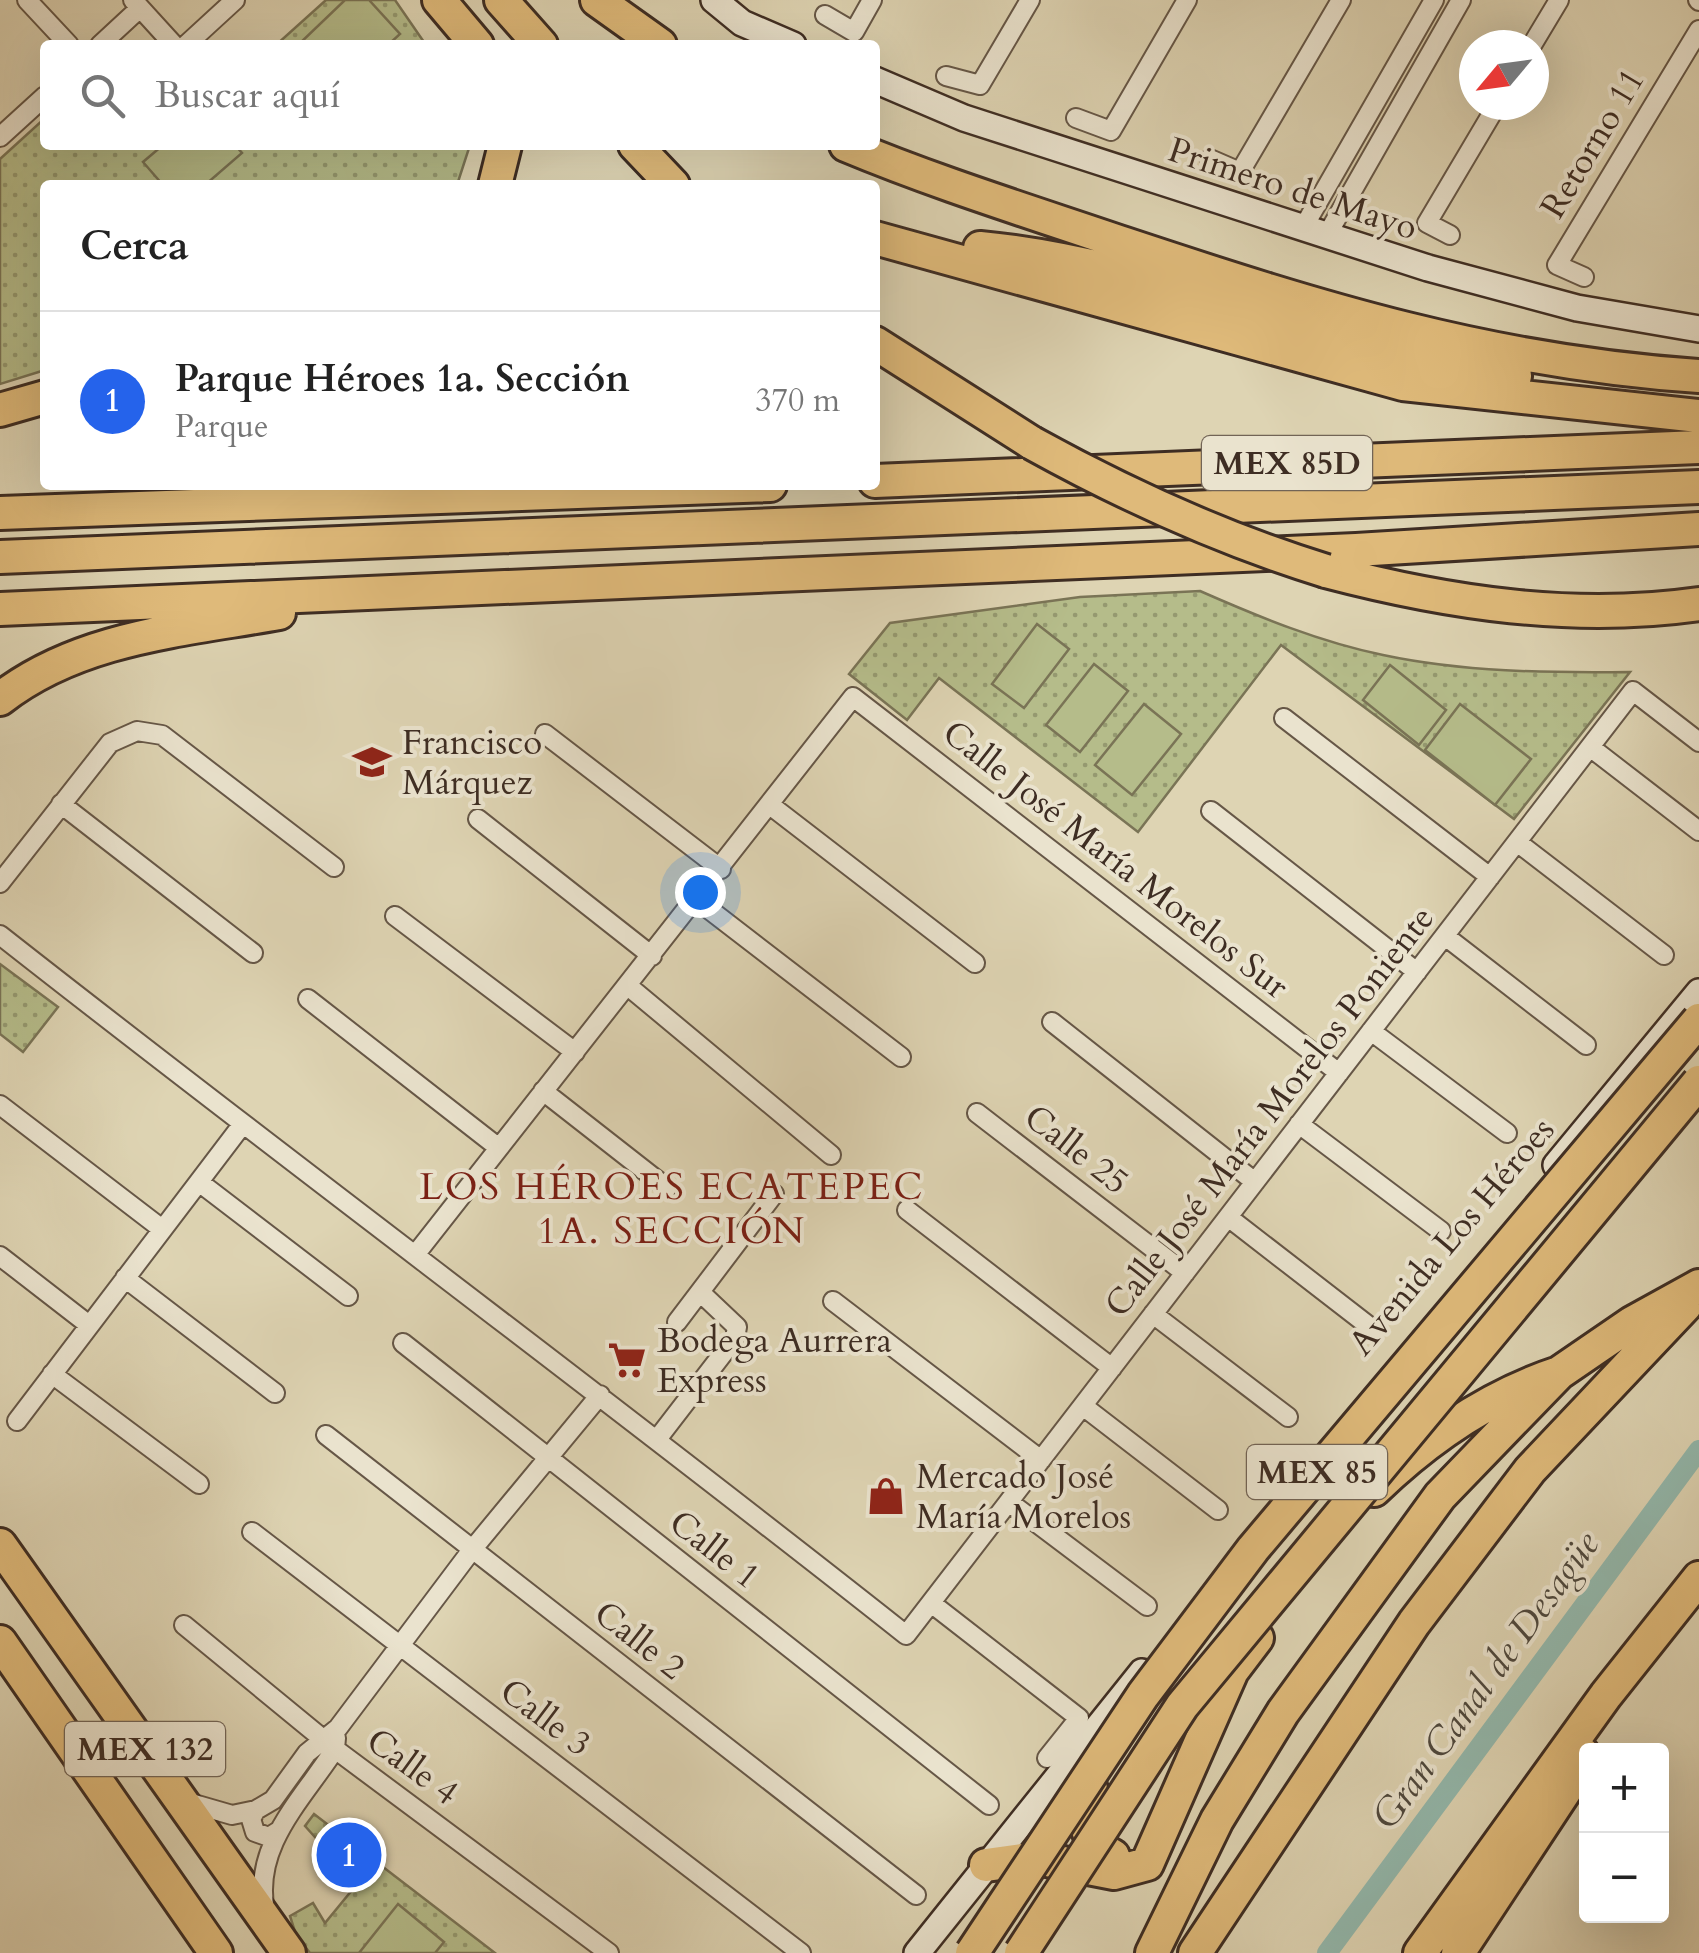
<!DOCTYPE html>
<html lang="es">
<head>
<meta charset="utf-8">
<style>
  :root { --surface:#fff; --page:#f2f2f2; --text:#222; --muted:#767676; --line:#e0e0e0; --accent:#2563eb }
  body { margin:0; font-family:Cardo,serif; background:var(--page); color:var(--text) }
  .controls { position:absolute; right:30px; bottom:30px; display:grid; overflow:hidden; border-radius:10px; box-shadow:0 10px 40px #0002 }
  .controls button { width:90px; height:90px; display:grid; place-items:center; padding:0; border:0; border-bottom:2px solid var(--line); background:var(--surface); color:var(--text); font:50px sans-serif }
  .compass { position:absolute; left:1459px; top:30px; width:90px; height:90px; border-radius:50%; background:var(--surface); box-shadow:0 10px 40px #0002; rotate:241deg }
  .you { position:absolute; left:700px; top:892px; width:35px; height:35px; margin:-25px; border:8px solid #fff; border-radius:50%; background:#1a73e8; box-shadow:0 0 0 15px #1a73e833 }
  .badge { display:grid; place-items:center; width:65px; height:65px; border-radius:50%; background:var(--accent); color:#fff; font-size:32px; font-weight:700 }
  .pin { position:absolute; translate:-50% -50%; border:5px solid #fff; box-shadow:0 2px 10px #0006 }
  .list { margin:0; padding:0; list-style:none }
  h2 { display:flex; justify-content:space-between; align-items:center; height:130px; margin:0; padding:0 40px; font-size:42px }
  h2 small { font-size:32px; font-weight:400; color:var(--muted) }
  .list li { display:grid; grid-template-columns:65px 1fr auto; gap:30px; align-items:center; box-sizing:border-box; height:180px; padding:0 40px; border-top:2px solid var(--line) }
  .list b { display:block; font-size:38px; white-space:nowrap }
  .list p { margin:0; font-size:32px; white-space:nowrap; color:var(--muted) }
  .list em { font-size:32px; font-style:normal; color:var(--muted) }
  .icon { flex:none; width:55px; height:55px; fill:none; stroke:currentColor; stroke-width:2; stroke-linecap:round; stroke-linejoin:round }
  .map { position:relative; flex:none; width:1699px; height:1953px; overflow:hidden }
  .search { position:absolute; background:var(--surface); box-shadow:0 10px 40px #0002; left:40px; top:40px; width:840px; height:110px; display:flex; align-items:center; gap:25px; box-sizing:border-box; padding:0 35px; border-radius:10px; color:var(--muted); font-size:38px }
  .panel { position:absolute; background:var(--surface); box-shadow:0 10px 40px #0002; left:40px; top:180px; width:840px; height:310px; border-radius:10px }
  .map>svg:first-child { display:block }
</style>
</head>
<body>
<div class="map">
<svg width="1699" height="1953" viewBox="0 0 1699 1953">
  <defs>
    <pattern id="park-dots" width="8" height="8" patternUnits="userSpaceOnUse" patternTransform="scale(2.5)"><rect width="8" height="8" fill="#b5bc8a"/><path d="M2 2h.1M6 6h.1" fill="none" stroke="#959970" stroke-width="1.8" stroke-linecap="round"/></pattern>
  </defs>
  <rect width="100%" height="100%" fill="#ded4b3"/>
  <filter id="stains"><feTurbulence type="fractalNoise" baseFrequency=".002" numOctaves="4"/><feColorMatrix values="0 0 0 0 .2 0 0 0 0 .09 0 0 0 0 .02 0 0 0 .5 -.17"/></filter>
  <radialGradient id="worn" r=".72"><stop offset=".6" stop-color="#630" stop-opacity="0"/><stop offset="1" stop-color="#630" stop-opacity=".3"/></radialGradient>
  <path fill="url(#park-dots)" stroke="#7a7456" stroke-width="2.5" d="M326,0H395L426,45H276Z
    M45,118V145H470L457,185H45V370L0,384V159Z
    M1200,591C1259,617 1320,642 1383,655C1463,672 1548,673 1630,672L1514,819L1281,645L1138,832L939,678L907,720L849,674L890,623L1080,597Z
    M0,964L58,1007L23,1052L0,1034Z
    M314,1814L495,1953H310L296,1935L290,1916L313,1903L325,1923L357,1884L305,1826Z"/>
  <path fill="#b5bc8a" stroke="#7a7456" stroke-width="2.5" d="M345,0H369L400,34L388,45H298Z
    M163,145H235L242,153L205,185H163L143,162Z
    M1037,624L1069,649L1024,708L992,684Z
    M1094,664L1128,691L1080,752L1046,725Z
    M1390,665L1446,710L1419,745L1363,700Z
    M1144,704L1181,734L1132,795L1095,765Z
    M1460,704L1531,759L1495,805L1425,750Z
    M398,1904L444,1942L435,1953H359Z"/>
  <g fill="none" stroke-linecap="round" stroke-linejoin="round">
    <path stroke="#93b8ac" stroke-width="20" d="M1327,1953L1699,1450"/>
    <g stroke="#665747" stroke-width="22">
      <path id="street" d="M27,0L69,45
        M133,0L174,45
        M1698,0L1699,1
        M825,15L854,32L872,0
        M100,45L140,8
        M186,45L235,0
        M1532,45L1559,0
        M946,76L980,85L1030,0
        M1076,118L1111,131L1187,0
        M0,137L45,96
        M1210,159L1240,172L1341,0
        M1303,228L1434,0
        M1327,235L1461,0
        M1450,235L1427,223L1497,105
        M1584,277L1557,265L1699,30
        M1284,718L1490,877
        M545,734L721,869
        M1590,747L1699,831
        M61,804L253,953
        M770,805L975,963
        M1211,811L1417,972
        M478,819L652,956
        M1517,842L1664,955
        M0,883L110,743L137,731L162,735L334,867
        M697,900L901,1057
        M395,916L575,1052
        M0,935C300,1171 607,1398 906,1635L1633,691L1699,742
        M1445,936L1586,1045
        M628,986L831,1155
        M308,999L499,1148
        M1052,1022L1255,1182
        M1371,1031L1507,1133
        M543,1091L667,1188
        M0,1105L162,1229
        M977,1113L1185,1273
        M1299,1124L1441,1231
        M199,1182L348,1296
        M907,1210L1112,1368
        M1228,1217L1374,1330
        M415,1255L853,697L1339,1073
        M0,1256L89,1325
        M125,1278L275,1393
        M833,1301L1041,1460
        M1153,1314L1288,1417
        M677,1322L774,1194
        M403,1343L989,1805
        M52,1374L199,1484
        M1083,1406L1218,1510
        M17,1421L242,1125
        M326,1435L916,1895
        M658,1438L735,1338L737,1327L700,1292
        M1009,1502L1147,1606
        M252,1532L801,1953
        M931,1603L1079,1718L1047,1758
        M184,1625L335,1749L609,1953
        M187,1802L232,1815L256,1810L273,1800L307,1753L338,1728L471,1551L600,1395
        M256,1810L251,1819L255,1832L269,1837L277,1832
        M265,1911C252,1846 302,1800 335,1749L336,1738"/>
    </g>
    <g stroke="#3e2d23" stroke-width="30">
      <path id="secondary" d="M714,0L742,23L793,45
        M875,80L964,118L1428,268L1577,308L1699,329
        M1556,1165L1699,992
        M917,1953L1142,1672"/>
    </g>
    <g stroke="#3e2d23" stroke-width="38">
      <path id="highway" d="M439,0L477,45
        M501,0L541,45
        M597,0L660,45
        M635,145L673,185
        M846,145C937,183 1031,212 1125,244C1321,309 1491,362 1699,376
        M495,185L505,145
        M875,238L1403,384L1699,416
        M980,248C1164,265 1332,353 1515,376
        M875,343L1032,443
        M0,410L45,397
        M875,481L1699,447
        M0,513L770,485
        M0,557L1699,487
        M1326,571C1448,603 1573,622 1699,604
        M0,609L1356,550L1699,529
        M0,699C79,637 184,630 279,613
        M1374,1490C1427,1439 1489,1396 1559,1373
        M0,1545L289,1953
        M0,1642L216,1953
        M1091,1789C1081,1818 1084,1841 1113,1856
        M986,1865L1037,1858L1114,1873L1147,1864L1232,1671L1257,1638
        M1152,1953L1217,1820L1283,1712L1440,1496L1559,1373L1632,1323L1699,1286
        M1195,1953L1414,1623L1530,1470L1685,1306
        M1420,1953L1606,1695L1699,1578
        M1458,1953L1576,1774L1583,1754"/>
    </g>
    <use href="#street" stroke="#eae3ce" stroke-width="18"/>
    <use href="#secondary" stroke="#eae3ce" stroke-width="25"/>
    <use href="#highway" stroke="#dfba7a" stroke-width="32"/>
    <g stroke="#3e2d23" stroke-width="38" stroke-linecap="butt">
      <path id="highway-bridge" d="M1032,443C1126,495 1222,539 1326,571
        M972,1953L1143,1695L1253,1549L1699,1020
        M1021,1953L1182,1706L1699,1082"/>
    </g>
    <use href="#highway-bridge" stroke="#dfba7a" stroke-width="32"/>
  </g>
  <defs>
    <g id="school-bare" transform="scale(3)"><path d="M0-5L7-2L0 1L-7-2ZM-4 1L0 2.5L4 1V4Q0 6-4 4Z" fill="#8f2418" stroke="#eae3ce" stroke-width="2.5" paint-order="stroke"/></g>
    <g id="supermarket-bare" transform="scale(3)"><path d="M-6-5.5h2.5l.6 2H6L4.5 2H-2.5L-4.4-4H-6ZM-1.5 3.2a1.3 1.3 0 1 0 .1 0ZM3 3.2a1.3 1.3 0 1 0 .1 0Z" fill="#8f2418" stroke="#eae3ce" stroke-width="2.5" paint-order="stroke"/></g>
    <g id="shop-bare" transform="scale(3)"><path d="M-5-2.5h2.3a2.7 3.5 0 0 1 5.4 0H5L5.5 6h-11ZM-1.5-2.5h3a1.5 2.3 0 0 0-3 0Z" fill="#8f2418" stroke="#eae3ce" stroke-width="2.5" paint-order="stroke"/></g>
  </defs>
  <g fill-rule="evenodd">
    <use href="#school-bare" x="372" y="762"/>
    <use href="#supermarket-bare" x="627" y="1360"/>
    <use href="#shop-bare" x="886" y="1496"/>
  </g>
  <g text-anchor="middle" stroke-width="8" stroke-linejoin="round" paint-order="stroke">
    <g fill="#eae3ce" stroke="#726456" stroke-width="2.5">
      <rect x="1202" y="436" width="170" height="54" rx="8"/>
      <rect x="1247" y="1445" width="140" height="54" rx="8"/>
      <rect x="65" y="1722" width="160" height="54" rx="8"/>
    </g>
    <g font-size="32" font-weight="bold" fill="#3e2d23">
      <text x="1287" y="474">MEX 85D</text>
      <text x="1317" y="1483">MEX 85</text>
      <text x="145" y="1760">MEX 132</text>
    </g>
    <g font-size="35" fill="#3e2d23" stroke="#eae3ce">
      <text transform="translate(1592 143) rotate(-59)" y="12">Retorno 11</text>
      <text transform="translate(1293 188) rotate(18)" y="12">Primero de Mayo</text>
      <text transform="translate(1116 859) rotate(38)" y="12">Calle José María Morelos Sur</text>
      <text transform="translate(1269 1111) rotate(-52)" y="12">Calle José María Morelos Poniente</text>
      <text transform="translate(1077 1149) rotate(38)" y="12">Calle 25</text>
      <text transform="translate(1451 1236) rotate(-50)" y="12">Avenida Los Héroes</text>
      <text transform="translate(715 1549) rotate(38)" y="12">Calle 1</text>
      <text transform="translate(640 1640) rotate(38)" y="12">Calle 2</text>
      <text transform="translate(546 1717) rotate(37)" y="12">Calle 3</text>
      <text transform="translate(413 1766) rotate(36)" y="12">Calle 4</text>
    </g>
    <g font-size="35" fill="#3e2d23" stroke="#eae3ce" text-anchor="start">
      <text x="402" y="754">Francisco<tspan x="402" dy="40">Márquez</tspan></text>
      <text x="657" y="1352">Bodega Aurrera<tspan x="657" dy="40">Express</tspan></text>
      <text x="916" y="1488">Mercado José<tspan x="916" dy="40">María Morelos</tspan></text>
    </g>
    <g font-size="38" letter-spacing="2.5" fill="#7a1f14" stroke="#eae3ce">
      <text x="672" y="1199">LOS HÉROES ECATEPEC<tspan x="672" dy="44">1A. SECCIÓN</tspan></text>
    </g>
    <g font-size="38" font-style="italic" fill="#4f493e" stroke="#eae3ce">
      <text transform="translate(1485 1680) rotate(-54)" y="13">Gran Canal de Desagüe</text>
    </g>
  </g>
  <rect width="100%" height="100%" filter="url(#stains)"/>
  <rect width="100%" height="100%" fill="url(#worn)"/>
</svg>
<div class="controls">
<button>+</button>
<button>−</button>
</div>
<svg class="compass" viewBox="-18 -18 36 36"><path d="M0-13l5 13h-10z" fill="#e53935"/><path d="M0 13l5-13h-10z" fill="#767676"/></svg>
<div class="you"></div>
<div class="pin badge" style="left:349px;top:1855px">1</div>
<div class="search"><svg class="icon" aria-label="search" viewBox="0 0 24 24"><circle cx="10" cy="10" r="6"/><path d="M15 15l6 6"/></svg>Buscar aquí</div>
<section class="panel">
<h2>Cerca<small></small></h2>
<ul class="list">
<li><span class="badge">1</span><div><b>Parque Héroes 1a. Sección</b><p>Parque</p></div><em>370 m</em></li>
</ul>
</section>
</div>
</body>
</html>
